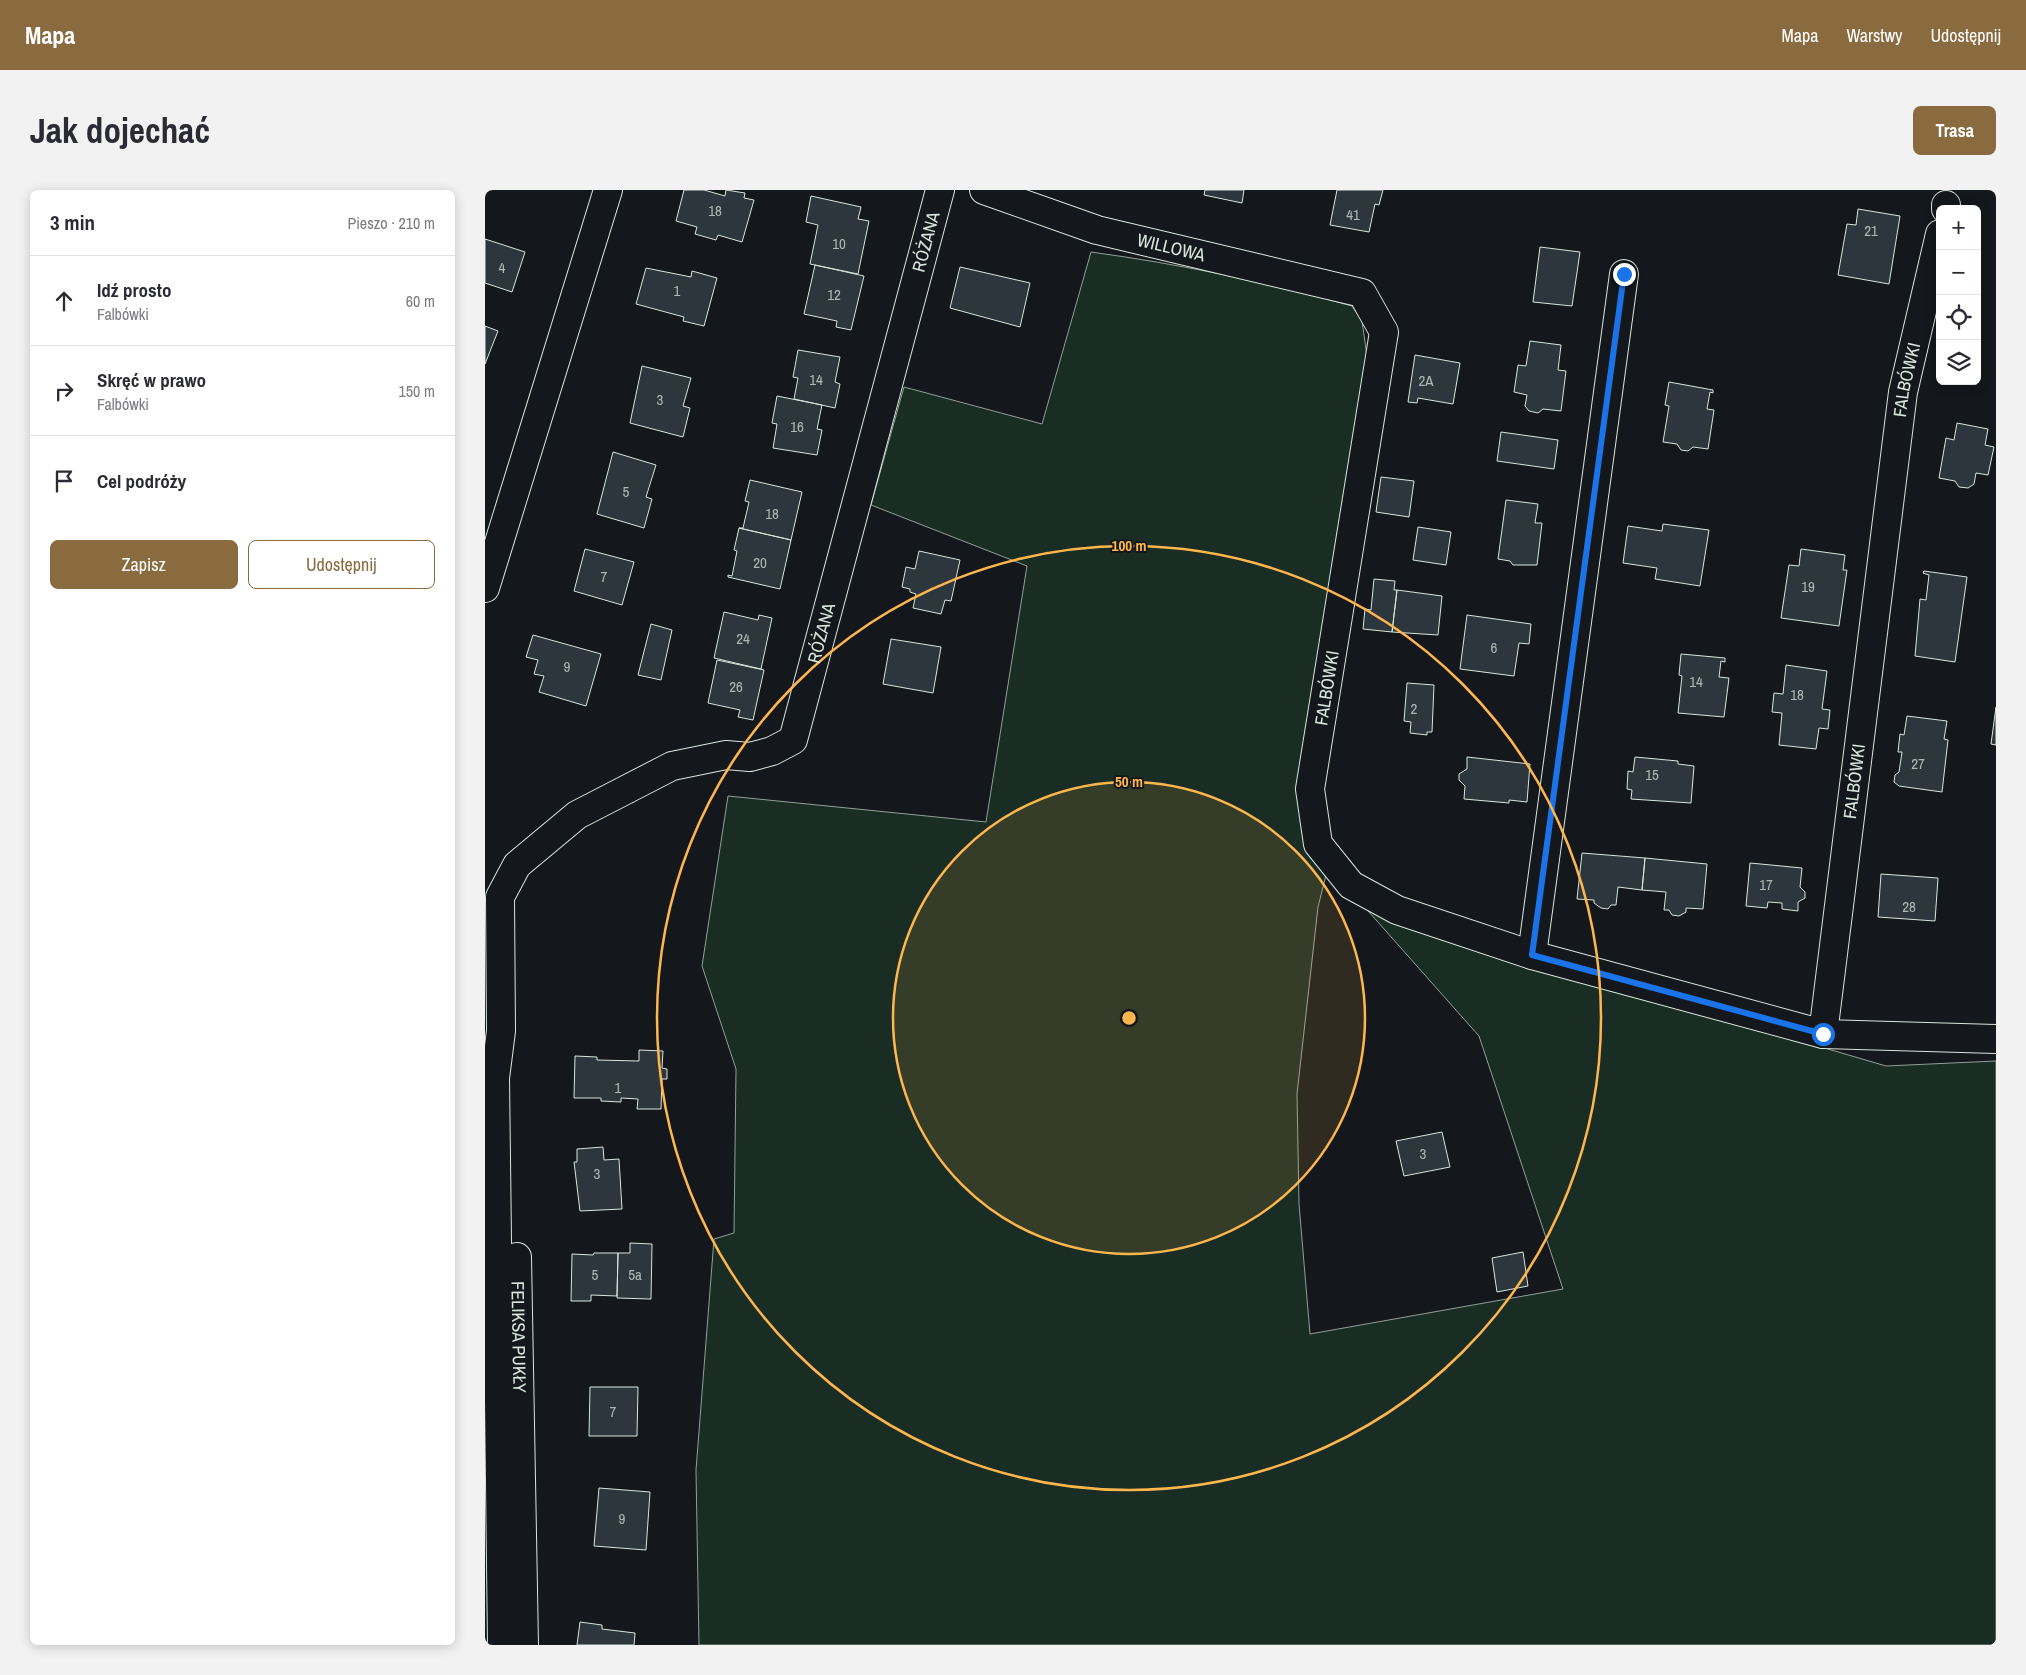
<!DOCTYPE html>
<html lang="pl">
<head>
<meta charset="utf-8">
<style>
  :root { --surface:#fff; --page:#f2f2f3; --text:#2b2b33; --muted:#7c7c81; --line:#e1e1e2; --accent:#8a6a3f }
  body { margin:0; font-family:"Archivo Narrow",sans-serif; background:var(--page); color:var(--text) }
  .controls { position:absolute; right:15px; top:15px; display:grid; overflow:hidden; border-radius:8px; box-shadow:0 2px 12px #0003 }
  .controls button { width:45px; height:45px; display:grid; place-items:center; padding:0; border:0; border-bottom:1px solid var(--line); background:var(--surface); color:var(--text); font:25px sans-serif }
  .stop { position:absolute; width:15px; height:15px; margin:-11px; border:4px solid #1a73e8; border-radius:50%; background:#fff }
  .stop.end { background:#1a73e8; border-color:#fff; box-shadow:0 1px 5px #0008 }
  .list { margin:0; padding:0; list-style:none }
  h2 { display:flex; justify-content:space-between; align-items:center; height:65px; margin:0; padding:0 20px; font-size:21px }
  h2 small { font-size:16px; font-weight:400; color:var(--muted) }
  .list li { display:grid; grid-template-columns:32px 1fr auto; gap:15px; align-items:center; box-sizing:border-box; height:90px; padding:0 20px; border-top:1px solid var(--line) }
  .list b { display:block; font-size:19px; white-space:nowrap }
  .list p { margin:0; font-size:16px; white-space:nowrap; color:var(--muted) }
  .list em { font-size:16px; font-style:normal; color:var(--muted) }
  .actions { display:flex; gap:10px; padding:15px 20px }
  .actions a { flex:1; padding:11px 0; border:1px solid var(--accent); border-radius:8px; text-align:center; font-size:18px; color:var(--accent) }
  .actions .main { background:var(--accent); color:#fff }
  .icon { flex:none; width:28px; height:28px; fill:none; stroke:currentColor; stroke-width:2; stroke-linecap:round; stroke-linejoin:round }
  .map { position:relative; flex:none; width:1511px; height:1455px; overflow:hidden; border-radius:8px }
  header { display:flex; align-items:center; gap:30px; box-sizing:border-box; height:70px; padding:0 25px; background:var(--accent); color:#fff }
  header strong { font-size:24px }
  nav { display:flex; gap:28px; margin-inline-start:auto; font-size:18px }
  .intro { display:flex; align-items:center; justify-content:space-between; box-sizing:border-box; height:120px; padding:0 30px }
  h1 { margin:0; font-size:35px }
  .button { padding:12px 22px; border-radius:8px; background:var(--accent); color:#fff; font-size:18px; font-weight:700 }
  main { display:flex; gap:30px; padding:0 30px }
  aside { flex:1; background:var(--surface); border-radius:8px; box-shadow:0 2px 12px #0003 }
  .map>svg:first-child { display:block }
</style>
</head>
<body>
<header>
<strong>Mapa</strong>
<nav><a>Mapa</a><a>Warstwy</a><a>Udostępnij</a></nav>
</header>
<div class="intro"><h1>Jak dojechać</h1><a class="button">Trasa</a></div>
<main>
<aside>
<h2>3 min<small>Pieszo · 210 m</small></h2>
<ul class="list">
<li><svg class="icon" aria-label="ahead" viewBox="0 0 24 24"><path d="M12 20V5M6 11l6-6 6 6"/></svg><div><b>Idź prosto</b><p>Falbówki</p></div><em>60 m</em></li>
<li><svg class="icon" aria-label="right" viewBox="0 0 24 24"><path d="M7 20v-9h11M14 6l5 5-5 5"/></svg><div><b>Skręć w prawo</b><p>Falbówki</p></div><em>150 m</em></li>
<li><svg class="icon" aria-label="arrive" viewBox="0 0 24 24"><path d="M6 21V4h12l-3 4 3 4H6"/></svg><div><b>Cel podróży</b></div></li>
</ul>
<div class="actions"><a class="main">Zapisz</a><a>Udostępnij</a></div>
</aside>
<div class="map">
<svg width="1511" height="1455" viewBox="0 0 1511 1455">
  <rect width="100%" height="100%" fill="#14181c"/>
  <path fill="#1a2d24" stroke="#939e99" d="M606,62C694,74 782,92 867,116L877,131L882,166L872,248L858,307L845,389L846,421L832,504L843,677L833,717L812,904L814,1014L825,1144L1078,1099L994,846L876,713L1046,772L1401,876L1511,871V1455H214L211,1280L229,1049L249,1043L251,879L217,776L243,606L501,632L542,376L386,315L419,197L557,234Z"/>
  <path fill="#2c363c" stroke="#d8e6dc" d="M199,0H219L240,6L241,0L260,3L259,8L269,10L257,52L233,45L231,50L210,44L212,37L191,31Z
    M720,0H759L757,13L719,5Z
    M852,0H898L894,15L890,14L884,42L845,35Z
    M326,6L376,17L373,29L384,31L373,84L325,74L333,35L321,32Z
    M1373,19L1415,26L1404,94L1353,85L1362,34L1371,35Z
    M0,49L40,62L27,102L0,93Z
    M1055,57L1095,62L1087,116L1048,112Z
    M330,75L379,86L366,140L351,137L352,131L319,124Z
    M475,77L545,93L535,137L465,118Z
    M161,78L206,87L207,81L232,88L219,136L198,131L199,127L151,114Z
    M0,136L13,141L0,174Z
    M1045,151L1076,155L1073,180L1081,181L1076,221L1058,219L1053,223L1044,221L1040,216L1042,205L1029,202L1033,175L1041,176Z
    M313,160L355,167L350,192L355,194L350,218L309,209L313,188L308,187Z
    M930,165L975,173L968,214L933,208L932,213L923,212Z
    M157,176L206,188L198,216L205,218L198,247L145,233Z
    M1184,192L1228,200V203L1225,202L1222,219L1229,220L1223,259L1208,257L1203,261L1196,260L1192,254L1178,252L1184,216L1180,215Z
    M292,206L337,215L332,239L337,240L332,265L288,258L292,234L287,233Z
    M1472,233L1503,239L1500,255L1509,257L1503,285L1491,283L1489,294L1483,298L1474,297L1470,291L1454,288L1461,248L1469,250Z
    M1016,242L1073,250L1069,279L1012,271Z
    M128,262L171,275L161,307L167,309L159,338L112,324Z
    M896,287L929,291L924,327L891,322Z
    M265,290L317,302L306,350L254,338H258L264,312L260,311Z
    M1021,310L1053,314L1050,333H1057L1052,375H1028L1025,371L1013,369Z
    M1178,334L1224,340L1215,396L1170,389L1172,378L1138,373L1143,336L1177,341Z
    M933,337L966,342L961,375L928,370Z
    M254,338L306,350L295,399L243,387V385L247,386L252,361L249,360Z
    M100,359L149,372L137,415L89,401Z
    M1316,359L1360,365L1358,380H1362L1354,436L1296,428L1304,375L1314,376Z
    M434,361L475,370L466,411L460,410L456,424L428,418L431,404L425,402V399L417,397L421,377L430,379Z
    M1439,381L1482,387L1470,472L1430,466L1435,409L1441,410L1444,385L1438,383Z
    M889,389L910,391L909,400H912L907,442L878,439L880,419L886,420Z
    M912,400L957,406L953,445L907,442Z
    M239,422L273,430L274,425L287,428L276,479L229,468Z
    M982,425L1046,434L1044,454L1034,453L1029,486L975,479Z
    M166,434L187,440L176,490L153,485Z
    M48,445L116,464L101,516L54,502L59,486L49,484L53,470L41,467Z
    M406,449L456,457L448,503L398,494Z
    M1196,464L1240,468V472L1236,471L1234,487L1244,488L1239,527L1193,523L1197,486L1194,485Z
    M232,470L279,480L268,530L253,527L255,520L223,513Z
    M1301,475L1342,481L1337,519L1345,520L1343,539L1334,538L1331,559L1294,555L1297,523L1287,522L1289,503L1298,504Z
    M922,493L949,495L947,542H942V545L925,543L926,532L919,531Z
    M1511,517V555L1506,554Z
    M1422,526L1462,531L1459,549L1463,550L1457,602L1414,596L1409,592L1410,585L1414,582L1417,562H1413L1415,544L1419,545Z
    M982,567L1045,574L1042,612L1024,610V613L979,609L980,596L974,590V584L982,579Z
    M1150,567L1193,571V574L1209,576L1206,613L1146,609L1147,600L1142,599L1143,581L1148,582Z
    M1097,663L1160,668L1157,700L1133,697L1131,715H1126L1123,719L1116,718L1109,713V710L1092,709Z
    M1160,668L1222,674L1218,719L1201,718V722L1194,726L1187,725L1184,720H1179L1181,702L1157,700Z
    M1265,673L1317,678L1315,697L1320,702V708L1313,712V721L1297,719V713L1283,712L1282,718L1261,716Z
    M1396,684L1453,688L1450,731L1393,727Z
    M154,860L178,861L177,878L182,879V889H177L176,919H152L153,909L136,908V912L116,911V908H89L90,866L112,867V870L154,871Z
    M957,942L965,977L919,986L911,951Z
    M118,957L119,970L134,969L137,1019L95,1021L89,972H92V959Z
    M145,1053L167,1054L166,1109L132,1108L133,1063H145Z
    M1038,1062L1043,1096L1012,1102L1007,1068Z
    M109,1063H133L132,1106L106,1105V1111H86L87,1064L108,1065Z
    M105,1197H153L152,1246H104Z
    M114,1298L165,1302L161,1360L109,1356Z
    M95,1432L117,1435V1439L150,1443L149,1455H92Z"/>
  <g fill="none" stroke-linecap="round" stroke-linejoin="round">
    <g stroke="#d8e6dc" stroke-width="30">
      <g id="street">
        <path id="s1" d="M499,0L612,40L877,103L899,142L825,599L833,654L866,695L912,720L1047,765L1338,844L1418,202L1455,44"/>
        <path d="M1461,19V15"/>
        <path d="M0,398L123,0"/>
        <path d="M1047,765L1139,84"/>
        <path d="M1338,844L1511,849"/>
        <path id="s2" d="M32,1067L39,1455"/>
        <path id="s3" d="M17,1455L10,888L16,841L15,707L32,675L92,625L187,576L241,565L265,567L287,561L308,550L455,0"/>
      </g>
    </g>
    <use href="#street" stroke="#14181c" stroke-width="28"/>
  </g>
  <g fill="none" stroke-linecap="round" stroke-linejoin="round">
    <path stroke="#1a73e8" stroke-width="6" d="M1139,84L1047,765L1338,844"/>
  </g>
  <circle cx="644" cy="828" r="236" fill="#ffb74d" fill-opacity=".12"/>
  <g fill="none" stroke="#ffb74d" stroke-width="2.5">
    <circle cx="644" cy="828" r="236"/>
    <circle cx="644" cy="828" r="472"/>
  </g>
  <g text-anchor="middle" stroke-width="4" stroke-linejoin="round" paint-order="stroke">
    <g font-size="15" fill="#adbab4">
      <text x="230" y="26">18</text>
      <text x="868" y="30">41</text>
      <text x="1386" y="46">21</text>
      <text x="354" y="59">10</text>
      <text x="17" y="83">4</text>
      <text x="192" y="106">1</text>
      <text x="349" y="110">12</text>
      <text x="331" y="195">14</text>
      <text x="941" y="196">2A</text>
      <text x="175" y="215">3</text>
      <text x="312" y="242">16</text>
      <text x="141" y="307">5</text>
      <text x="287" y="329">18</text>
      <text x="275" y="378">20</text>
      <text x="119" y="392">7</text>
      <text x="1323" y="402">19</text>
      <text x="258" y="454">24</text>
      <text x="1009" y="463">6</text>
      <text x="82" y="482">9</text>
      <text x="1211" y="497">14</text>
      <text x="251" y="502">26</text>
      <text x="1312" y="510">18</text>
      <text x="929" y="524">2</text>
      <text x="1433" y="579">27</text>
      <text x="1167" y="590">15</text>
      <text x="1281" y="700">17</text>
      <text x="1424" y="722">28</text>
      <text x="133" y="903">1</text>
      <text x="938" y="969">3</text>
      <text x="112" y="989">3</text>
      <text x="110" y="1090">5</text>
      <text x="150" y="1090">5a</text>
      <text x="128" y="1227">7</text>
      <text x="137" y="1334">9</text>
    </g>
    <g font-size="18" fill="#d8e6dc" stroke="#14181c">
      <text dy="6" stroke="none"><textPath href="#s3" startOffset="1611">RÓŻANA</textPath></text>
      <text dy="6" stroke="none"><textPath href="#s1" startOffset="196">WILLOWA</textPath></text>
      <text dy="6" stroke="none"><textPath href="#s1" startOffset="2164">FALBÓWKI</textPath></text>
      <text dy="6" stroke="none"><textPath href="#s3" startOffset="1206">RÓŻANA</textPath></text>
      <text transform="translate(842 498) rotate(-81)" y="6">FALBÓWKI</text>
      <text dy="6" stroke="none"><textPath href="#s1" startOffset="1759">FALBÓWKI</textPath></text>
      <text dy="6" stroke="none"><textPath href="#s2" startOffset="80">FELIKSA PUKŁY</textPath></text>
    </g>
  </g>
  <circle cx="644" cy="828" r="8" fill="#ffb74d" stroke="#14181c" stroke-width="2.5"/>
  <g font-size="15" text-anchor="middle" font-weight="bold" fill="#ffb74d" stroke="#14181c" stroke-width="4" stroke-linejoin="round" paint-order="stroke">
    <text x="644" y="361">100 m</text>
    <text x="644" y="597">50 m</text>
  </g>
</svg>
<div class="controls">
<button>+</button>
<button>−</button>
<button><svg class="icon" aria-label="locate" viewBox="0 0 24 24"><circle cx="12" cy="12" r="6"/><path d="M12 2v4M12 18v4M2 12h4M18 12h4"/></svg></button>
<button><svg class="icon" aria-label="layers" viewBox="0 0 24 24"><path d="M12 4l9 5-9 5-9-5zM3 14l9 5 9-5"/></svg></button>
</div>
<div class="stop" style="left:1338px;top:844px"></div>
<div class="stop end" style="left:1139px;top:84px"></div>
</div>
</main>
</body>
</html>
